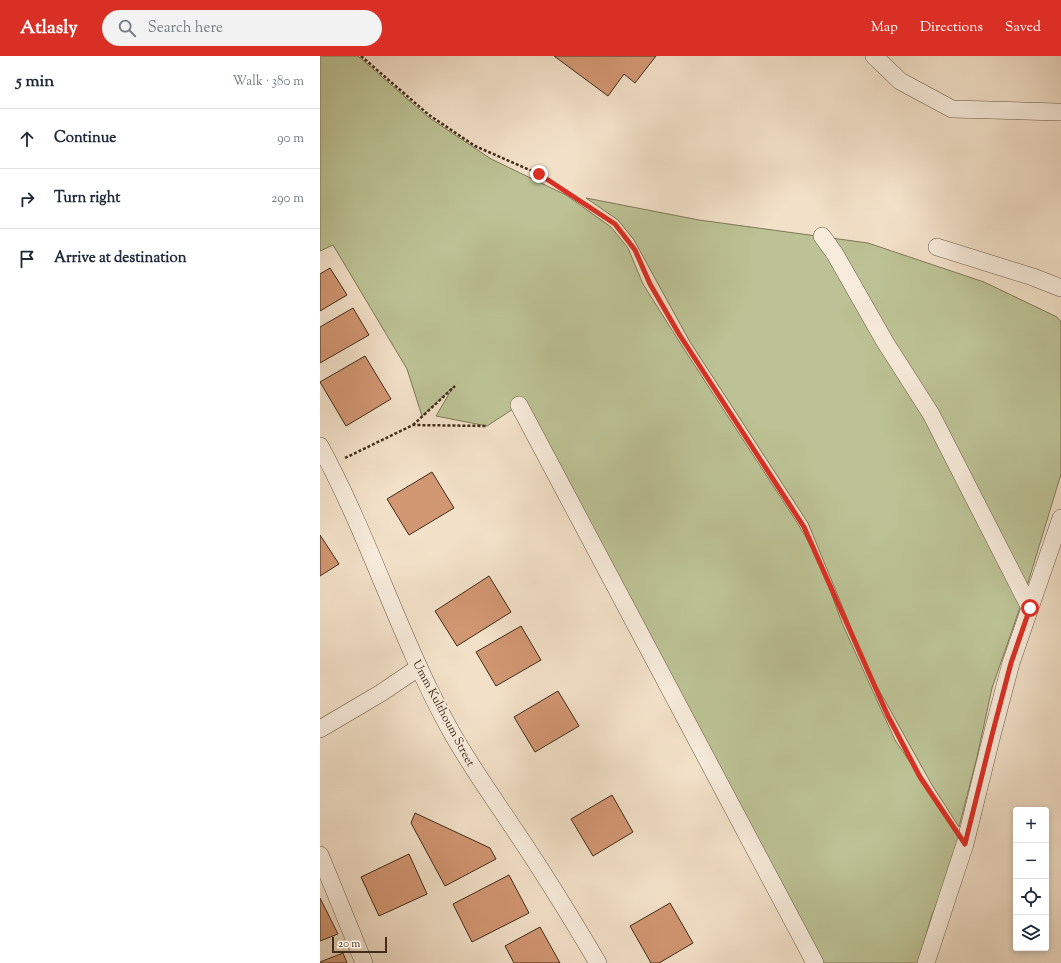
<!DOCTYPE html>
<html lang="en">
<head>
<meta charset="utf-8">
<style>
  :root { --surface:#fff; --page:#f2f2f3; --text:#1f2937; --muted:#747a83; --line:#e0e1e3; --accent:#d93025 }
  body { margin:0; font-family:"Sorts Mill Goudy",serif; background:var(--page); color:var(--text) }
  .controls { position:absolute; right:12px; bottom:12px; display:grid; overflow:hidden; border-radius:4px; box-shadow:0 2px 6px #0003 }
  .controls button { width:36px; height:36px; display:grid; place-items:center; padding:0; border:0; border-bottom:1px solid var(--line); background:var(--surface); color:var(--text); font:20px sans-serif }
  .scale { position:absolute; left:12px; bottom:10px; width:55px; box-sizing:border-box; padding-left:4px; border:2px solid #422d19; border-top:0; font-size:11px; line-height:14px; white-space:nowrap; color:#422d19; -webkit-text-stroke:3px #f7ebdb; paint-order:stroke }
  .stop { position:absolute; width:12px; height:12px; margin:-9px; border:3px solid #d93025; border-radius:50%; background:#fff }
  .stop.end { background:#d93025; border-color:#fff; box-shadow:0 1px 4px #0008 }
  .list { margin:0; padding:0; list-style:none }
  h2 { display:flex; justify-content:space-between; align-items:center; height:52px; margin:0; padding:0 16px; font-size:17px }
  h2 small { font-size:13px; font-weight:400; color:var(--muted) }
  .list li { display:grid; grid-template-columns:26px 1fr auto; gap:12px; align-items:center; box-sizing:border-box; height:60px; padding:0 16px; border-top:1px solid var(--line) }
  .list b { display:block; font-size:15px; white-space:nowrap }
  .list em { font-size:13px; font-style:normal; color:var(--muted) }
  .icon { flex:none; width:22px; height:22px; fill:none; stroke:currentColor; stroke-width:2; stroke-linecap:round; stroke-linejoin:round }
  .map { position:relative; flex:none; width:741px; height:907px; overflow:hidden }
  header { display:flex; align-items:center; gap:24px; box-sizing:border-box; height:56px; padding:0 20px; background:var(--accent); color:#fff }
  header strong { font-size:19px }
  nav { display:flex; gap:22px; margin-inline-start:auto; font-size:14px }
  .search { width:280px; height:36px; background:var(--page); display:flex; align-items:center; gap:10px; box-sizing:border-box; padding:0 14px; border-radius:22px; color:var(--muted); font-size:15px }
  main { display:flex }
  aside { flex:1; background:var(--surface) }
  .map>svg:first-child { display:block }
</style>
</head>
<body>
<header>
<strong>Atlasly</strong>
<div class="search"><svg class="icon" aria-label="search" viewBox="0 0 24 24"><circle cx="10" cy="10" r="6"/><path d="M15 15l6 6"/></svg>Search here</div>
<nav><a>Map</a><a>Directions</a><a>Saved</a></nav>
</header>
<main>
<aside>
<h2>5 min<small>Walk · 380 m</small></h2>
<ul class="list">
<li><svg class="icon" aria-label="ahead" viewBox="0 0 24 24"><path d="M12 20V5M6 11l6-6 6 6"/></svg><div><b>Continue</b></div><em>90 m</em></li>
<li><svg class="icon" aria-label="right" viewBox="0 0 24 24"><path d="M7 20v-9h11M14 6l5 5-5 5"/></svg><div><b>Turn right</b></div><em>290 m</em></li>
<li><svg class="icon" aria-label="arrive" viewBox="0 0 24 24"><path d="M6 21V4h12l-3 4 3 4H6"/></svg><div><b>Arrive at destination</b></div></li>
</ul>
</aside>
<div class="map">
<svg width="741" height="907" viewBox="0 0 741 907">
  <rect width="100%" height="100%" fill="#f2e0c8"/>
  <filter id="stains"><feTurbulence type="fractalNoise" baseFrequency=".005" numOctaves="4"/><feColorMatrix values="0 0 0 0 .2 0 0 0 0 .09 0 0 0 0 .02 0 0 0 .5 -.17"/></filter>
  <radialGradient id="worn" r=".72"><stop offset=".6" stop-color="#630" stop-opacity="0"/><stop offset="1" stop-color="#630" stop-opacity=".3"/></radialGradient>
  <path fill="#bcc295" stroke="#7f7857" d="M0,0H38L108,61L171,103L246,139L291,171L308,192L323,228L364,293L478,468L500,506L522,567L575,684L642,783L611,862L598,907H504L462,827L199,349L167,370L116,360L133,331L102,360L87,313L13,189L0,195Z
    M266,142L379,164L548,187L664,226L737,261L741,266V418L704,540L672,632L657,701L639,771L612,729L550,618L488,467L370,286L314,184L298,164Z"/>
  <path fill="#d19672" stroke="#422d19" d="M234,0H336L315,27L304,18L288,40Z
    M10,212L27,239L0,255V218Z
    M33,252L49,279L0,307V271Z
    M45,300L71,343L26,370L0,326Z
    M112,416L134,452L89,479L67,443Z
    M0,479L19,508L0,520Z
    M169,520L191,556L137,590L115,555Z
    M201,570L221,604L176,630L156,596Z
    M238,635L259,670L215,696L194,661Z
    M292,739L313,776L273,800L251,763Z
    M95,757L170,792L176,803L125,830L91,767Z
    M89,798L107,838L59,860L41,821Z
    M189,819L209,857L152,886L133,848Z
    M0,842L18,878L0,885Z
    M350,847L373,887L339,907H331L310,870Z
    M220,871L240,907H194L185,890Z
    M23,897L27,907H0V906Z"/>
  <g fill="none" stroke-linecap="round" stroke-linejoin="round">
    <g stroke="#6e5a45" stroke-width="18">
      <path id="minor" d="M554,0L580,25L632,53L738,56
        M502,180L515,198L565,286L611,358L710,552
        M617,191L713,221L741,232
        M199,349L495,907
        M0,390C49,480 79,580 128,670C148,707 173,741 196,776C225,819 252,863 278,907
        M0,673L61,637L98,612
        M0,799L44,907
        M606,907L645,788L672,679L691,607L741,462"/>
    </g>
    <path stroke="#422d19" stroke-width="2.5" stroke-dasharray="3 2" stroke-linecap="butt" d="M41,0L109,59L155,90L219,118L295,168L315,194L330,228L359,278L484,471L568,659L600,721L632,768
      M93,369L135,330
      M25,402L93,369L167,370"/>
    <use href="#minor" stroke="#f7ebdb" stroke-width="17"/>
  </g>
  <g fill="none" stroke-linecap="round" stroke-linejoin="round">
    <path stroke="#d93025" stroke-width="5" d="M219,118L295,168L315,194L330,228L359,278L484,471L568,660L600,721L645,788L672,679L691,607L710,552"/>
  </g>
  <g text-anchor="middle" stroke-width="4" stroke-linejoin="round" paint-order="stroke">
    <g font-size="12" fill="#422d19" stroke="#f7ebdb">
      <text transform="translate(124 657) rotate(62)" y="4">Umm Kulthoum Street</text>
    </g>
  </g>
  <rect width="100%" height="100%" filter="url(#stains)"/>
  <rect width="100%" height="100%" fill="url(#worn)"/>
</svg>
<div class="controls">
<button>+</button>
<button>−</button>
<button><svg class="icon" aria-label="locate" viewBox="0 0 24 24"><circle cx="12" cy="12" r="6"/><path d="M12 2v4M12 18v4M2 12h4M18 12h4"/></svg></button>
<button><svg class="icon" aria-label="layers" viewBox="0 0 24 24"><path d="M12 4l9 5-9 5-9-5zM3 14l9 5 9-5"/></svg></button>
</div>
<div class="scale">20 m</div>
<div class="stop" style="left:710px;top:552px"></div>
<div class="stop end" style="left:219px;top:118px"></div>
</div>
</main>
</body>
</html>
